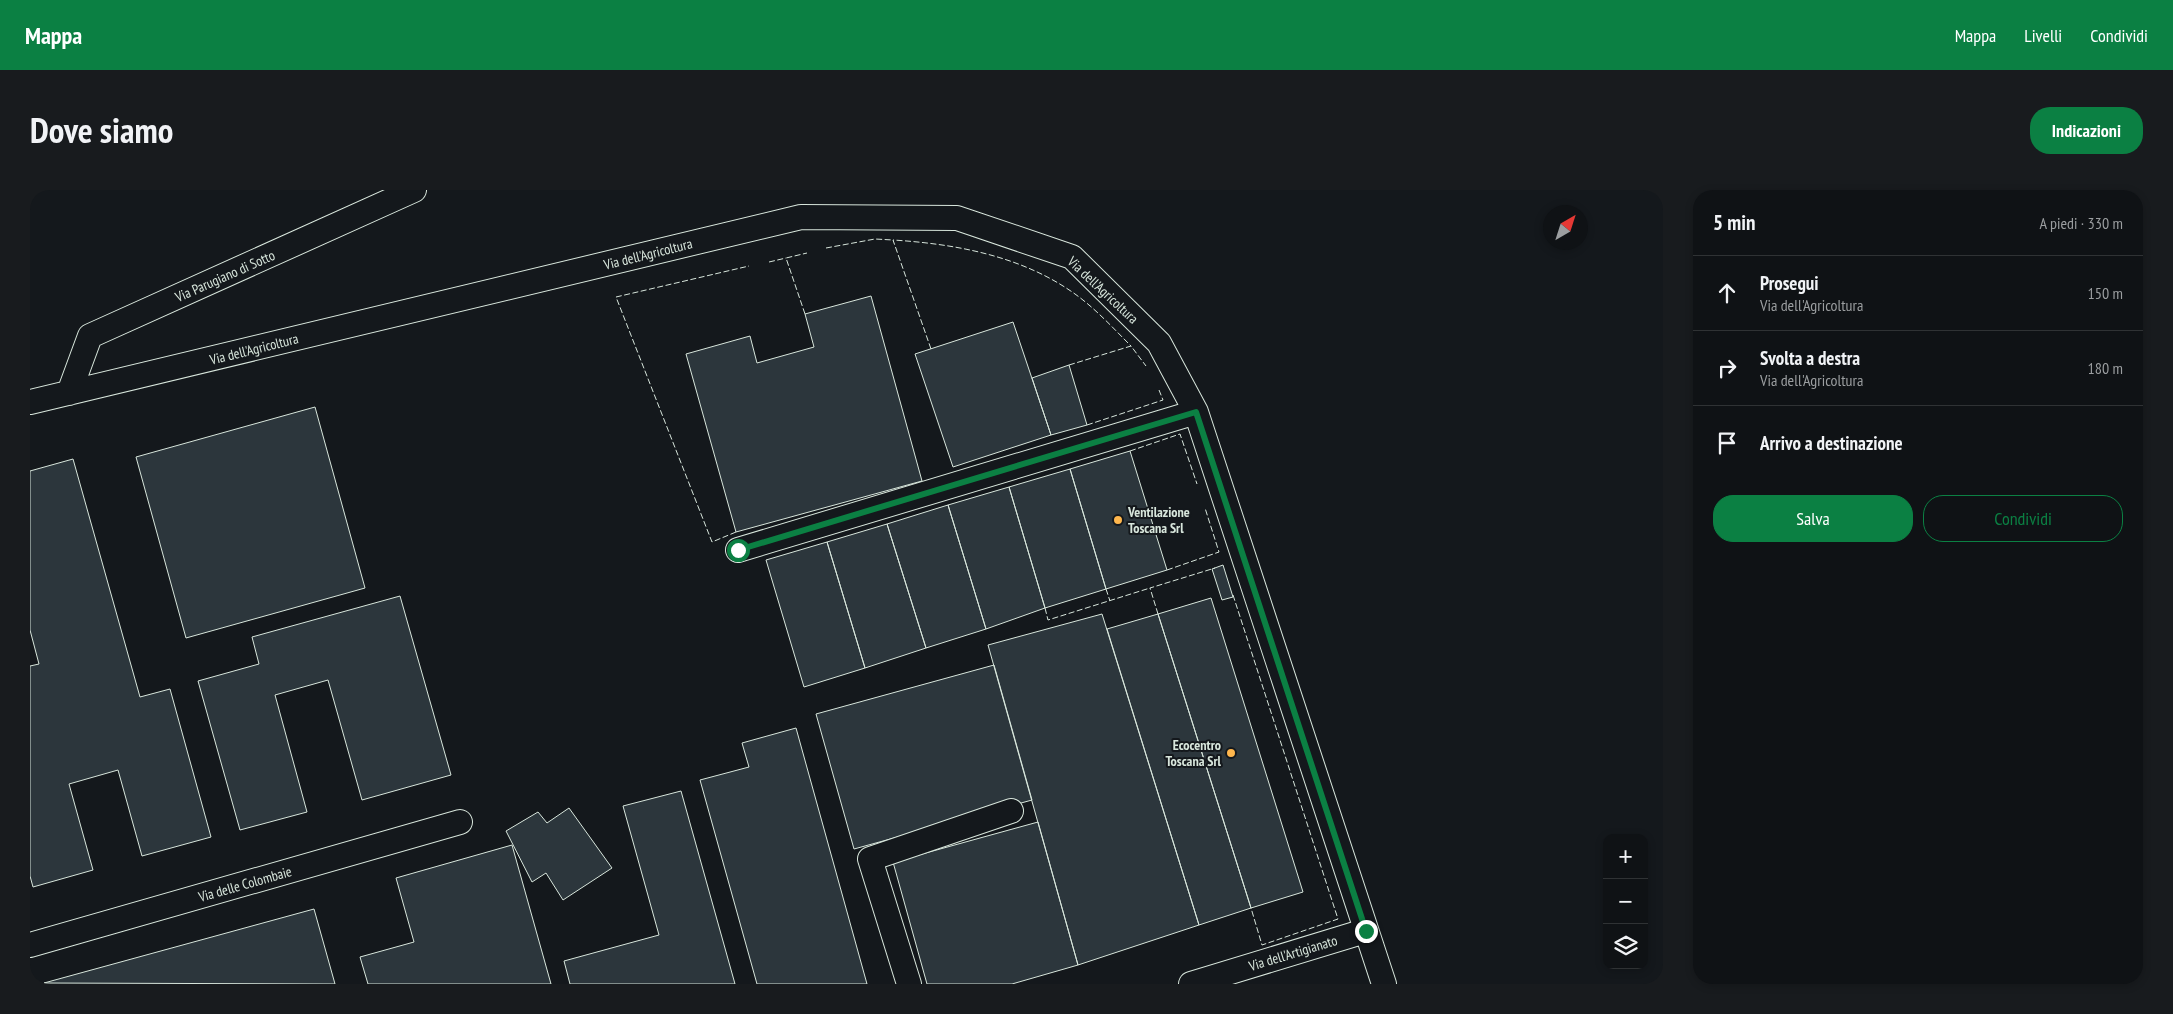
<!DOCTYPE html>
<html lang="it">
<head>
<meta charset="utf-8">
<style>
  :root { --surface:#0f1215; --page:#181b1e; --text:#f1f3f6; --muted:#9b9ea0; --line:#2f3234; --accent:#0b8043 }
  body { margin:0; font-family:"PT Sans Narrow",sans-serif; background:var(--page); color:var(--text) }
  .controls { position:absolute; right:15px; bottom:15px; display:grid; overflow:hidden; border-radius:10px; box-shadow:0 2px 8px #0003 }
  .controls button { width:45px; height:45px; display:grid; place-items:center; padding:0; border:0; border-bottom:1px solid var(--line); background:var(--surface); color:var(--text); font:25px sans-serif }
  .compass { position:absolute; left:1513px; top:15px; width:45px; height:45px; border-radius:50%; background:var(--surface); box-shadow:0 2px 8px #0003; rotate:39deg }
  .stop { position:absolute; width:15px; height:15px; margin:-11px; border:4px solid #0b8043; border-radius:50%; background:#fff }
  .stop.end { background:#0b8043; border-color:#fff; box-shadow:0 1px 5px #0008 }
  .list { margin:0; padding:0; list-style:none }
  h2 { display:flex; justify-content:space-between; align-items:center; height:65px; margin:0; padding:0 20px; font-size:21px }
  h2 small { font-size:16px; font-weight:400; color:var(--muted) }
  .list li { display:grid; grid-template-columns:32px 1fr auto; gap:15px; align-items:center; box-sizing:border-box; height:75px; padding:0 20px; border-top:1px solid var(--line) }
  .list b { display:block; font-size:19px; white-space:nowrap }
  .list p { margin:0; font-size:16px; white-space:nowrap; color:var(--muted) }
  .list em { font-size:16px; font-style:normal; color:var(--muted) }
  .actions { display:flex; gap:10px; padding:15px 20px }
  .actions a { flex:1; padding:11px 0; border:1px solid var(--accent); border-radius:20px; text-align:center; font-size:18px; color:var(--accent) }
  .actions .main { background:var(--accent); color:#fff }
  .icon { flex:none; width:28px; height:28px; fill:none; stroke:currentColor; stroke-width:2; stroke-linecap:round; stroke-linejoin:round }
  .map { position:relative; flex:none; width:1633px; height:794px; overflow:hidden; border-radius:20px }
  header { display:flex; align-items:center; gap:30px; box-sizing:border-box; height:70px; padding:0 25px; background:var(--accent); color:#fff }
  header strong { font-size:24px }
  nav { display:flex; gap:28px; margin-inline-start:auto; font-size:18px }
  .intro { display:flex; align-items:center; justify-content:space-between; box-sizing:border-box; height:120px; padding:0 30px }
  h1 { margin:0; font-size:35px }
  .button { padding:12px 22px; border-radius:20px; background:var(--accent); color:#fff; font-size:18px; font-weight:700 }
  main { display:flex; gap:30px; padding:0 30px }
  aside { flex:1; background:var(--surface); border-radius:20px; box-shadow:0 2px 8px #0003 }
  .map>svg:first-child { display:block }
</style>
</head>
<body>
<header>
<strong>Mappa</strong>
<nav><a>Mappa</a><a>Livelli</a><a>Condividi</a></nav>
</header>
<div class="intro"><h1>Dove siamo</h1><a class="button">Indicazioni</a></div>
<main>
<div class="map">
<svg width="1633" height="794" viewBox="0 0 1633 794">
  <rect width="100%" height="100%" fill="#14181c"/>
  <path fill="#2c363c" stroke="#d8e6dc" d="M841,106L892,291L706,342L656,164L720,146L727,173L784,157L775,124Z
    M983,132L1021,245L923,277L885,164Z
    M1039,175L1057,235L1021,245L1002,188Z
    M285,217L335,398L156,448L106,267Z
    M1100,261L1137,380L1076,399L1040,279Z
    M43,269L110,507L140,499L181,647L112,666L88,580L39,594L63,680L3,697L0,686V476L9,474L0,440V281Z
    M1040,279L1076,399L1015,418L979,297Z
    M979,297L1015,418L956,439L918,315Z
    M918,315L956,439L896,458L857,334Z
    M857,334L896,458L835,478L797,352Z
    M797,352L835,478L774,497L736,370Z
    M1193,375L1203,407L1192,410L1182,379Z
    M370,406L421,585L332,610L298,490L245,505L277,622L210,640L168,491L229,474L222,447Z
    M1181,408L1273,702L1221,718L1128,424Z
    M1072,424L1169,735L1048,775L958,455Z
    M1128,424L1221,718L1169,735L1077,439Z
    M964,475L1002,610L824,659L786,524Z
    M766,538L837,794H727L670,590L719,577L712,553Z
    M651,601L705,794H540L534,771L629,745L593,616Z
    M539,618L582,678L533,710L516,683L502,692L476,641L508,622L517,633Z
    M1008,632L1048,775L982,794H897L863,672Z
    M482,655L521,794H338L330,767L384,752L366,688Z
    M284,719L305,794L14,793Z"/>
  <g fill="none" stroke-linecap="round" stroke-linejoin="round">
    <g stroke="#d8e6dc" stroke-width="26">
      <path id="minor" d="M39,203L60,146L384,0
        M0,212L771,27L927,28L1042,67L1129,153L1166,222L1354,794
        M708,360L1166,222
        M0,755L430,632
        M879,794L840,669L981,621
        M1161,794L1335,741"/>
    </g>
    <use href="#minor" stroke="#14181c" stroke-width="24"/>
    <path stroke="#d8e6dc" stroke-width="1" stroke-dasharray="6 2.5" stroke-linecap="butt" d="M796,58L845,49L863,50
      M739,72L756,68
      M775,124L756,68L777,63
      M901,159L863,50C926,54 992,66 1045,104C1066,119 1083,138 1101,156
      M1039,175L1101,156L1116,176
      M1057,235L1133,210L1129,200
      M1100,261L1150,244L1167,294
      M706,342L682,352L586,107L719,76
      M1137,380L1189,362L1175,318
      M1076,399L1080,411
      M1203,405L1308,729L1232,755L1221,718
      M1015,418L1018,430L1120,398
      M1128,424L1120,398L1185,378"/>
  </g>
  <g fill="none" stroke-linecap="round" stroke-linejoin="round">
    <path stroke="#0b8043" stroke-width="6" d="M708,360L1166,222L1336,741"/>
  </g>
  <g fill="#ffb74d" stroke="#14181c" stroke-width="2">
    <circle cx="1088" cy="330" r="5"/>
    <circle cx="1201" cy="563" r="5"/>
  </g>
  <g text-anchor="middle" stroke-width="4" stroke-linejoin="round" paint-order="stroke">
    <g font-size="14" fill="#d8e6dc" stroke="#14181c">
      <text transform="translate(618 64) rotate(-14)" y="5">Via dell'Agricoltura</text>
      <text transform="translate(195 86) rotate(-24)" y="5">Via Parugiano di Sotto</text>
      <text transform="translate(1073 100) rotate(43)" y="5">Via dell'Agricoltura</text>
      <text transform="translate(224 159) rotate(-14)" y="5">Via dell'Agricoltura</text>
      <text transform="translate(215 694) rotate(-16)" y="5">Via delle Colombaie</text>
      <text transform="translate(1263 763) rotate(-17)" y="5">Via dell'Artigianato</text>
    </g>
    <g font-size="14" font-weight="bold" fill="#d8e6dc" stroke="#14181c" text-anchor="start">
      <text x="1098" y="327">Ventilazione<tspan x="1098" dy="16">Toscana Srl</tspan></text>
      <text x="1191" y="560" text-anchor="end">Ecocentro<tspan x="1191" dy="16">Toscana Srl</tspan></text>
    </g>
  </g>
</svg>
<div class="controls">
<button>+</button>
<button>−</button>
<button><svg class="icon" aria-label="layers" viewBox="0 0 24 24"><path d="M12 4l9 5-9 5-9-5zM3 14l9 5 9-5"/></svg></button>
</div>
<svg class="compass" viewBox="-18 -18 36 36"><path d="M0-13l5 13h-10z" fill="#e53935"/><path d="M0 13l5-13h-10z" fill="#9b9ea0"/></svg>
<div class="stop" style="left:708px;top:360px"></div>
<div class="stop end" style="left:1336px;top:741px"></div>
</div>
<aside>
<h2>5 min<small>A piedi · 330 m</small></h2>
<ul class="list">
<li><svg class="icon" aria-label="ahead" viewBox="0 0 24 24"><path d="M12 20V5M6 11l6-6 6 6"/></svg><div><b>Prosegui</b><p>Via dell'Agricoltura</p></div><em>150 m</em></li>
<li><svg class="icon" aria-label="right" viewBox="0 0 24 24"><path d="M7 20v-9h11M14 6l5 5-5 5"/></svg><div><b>Svolta a destra</b><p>Via dell'Agricoltura</p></div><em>180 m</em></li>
<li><svg class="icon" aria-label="arrive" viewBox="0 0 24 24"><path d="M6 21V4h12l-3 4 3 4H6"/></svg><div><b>Arrivo a destinazione</b></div></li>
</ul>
<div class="actions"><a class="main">Salva</a><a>Condividi</a></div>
</aside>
</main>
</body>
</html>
